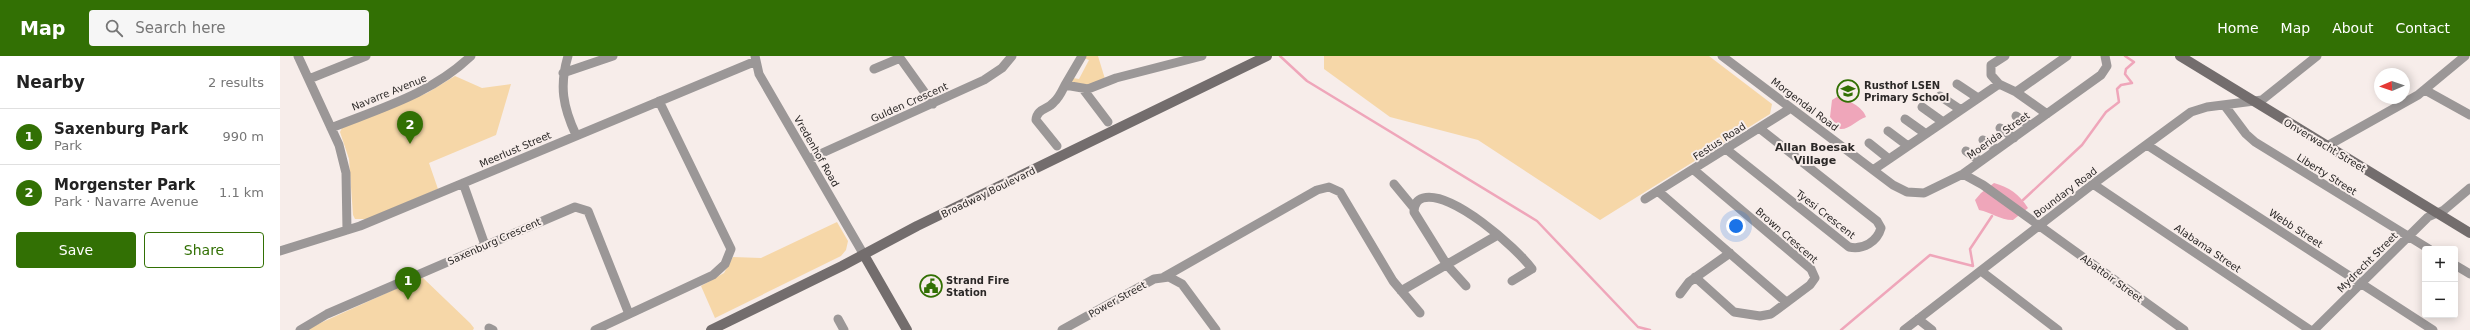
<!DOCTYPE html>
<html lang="en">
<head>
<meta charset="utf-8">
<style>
  :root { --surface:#fff; --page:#f6f6f6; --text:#222; --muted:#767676; --line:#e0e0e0; --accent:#327004 }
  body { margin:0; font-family:"DejaVu Sans",sans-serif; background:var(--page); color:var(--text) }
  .controls { position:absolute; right:12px; bottom:12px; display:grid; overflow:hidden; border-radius:4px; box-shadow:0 2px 10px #0003 }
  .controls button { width:36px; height:36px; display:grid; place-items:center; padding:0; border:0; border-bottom:1px solid var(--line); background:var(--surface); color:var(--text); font:20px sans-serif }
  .compass { position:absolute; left:2094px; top:12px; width:36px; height:36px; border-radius:50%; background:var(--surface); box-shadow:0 2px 10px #0003; rotate:268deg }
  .you { position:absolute; left:1456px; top:170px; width:14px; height:14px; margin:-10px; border:3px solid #fff; border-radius:50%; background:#1a73e8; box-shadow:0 0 0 6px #1a73e833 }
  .badge { display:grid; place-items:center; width:26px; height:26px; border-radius:50%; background:var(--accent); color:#fff; font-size:13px; font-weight:700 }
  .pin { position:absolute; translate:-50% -33px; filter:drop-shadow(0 1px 2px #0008) }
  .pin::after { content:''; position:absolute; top:21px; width:14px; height:12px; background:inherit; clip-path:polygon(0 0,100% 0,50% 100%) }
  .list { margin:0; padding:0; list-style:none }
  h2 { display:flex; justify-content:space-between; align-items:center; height:52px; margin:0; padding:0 16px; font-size:17px }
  h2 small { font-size:13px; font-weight:400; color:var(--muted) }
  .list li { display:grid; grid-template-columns:26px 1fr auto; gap:12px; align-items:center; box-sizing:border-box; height:56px; padding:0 16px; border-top:1px solid var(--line) }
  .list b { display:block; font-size:15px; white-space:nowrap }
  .list p { margin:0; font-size:13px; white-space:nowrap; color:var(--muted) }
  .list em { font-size:13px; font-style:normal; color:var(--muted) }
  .actions { display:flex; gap:8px; padding:12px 16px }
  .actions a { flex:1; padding:9px 0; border:1px solid var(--accent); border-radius:4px; text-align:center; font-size:14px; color:var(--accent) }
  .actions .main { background:var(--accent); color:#fff }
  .icon { flex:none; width:22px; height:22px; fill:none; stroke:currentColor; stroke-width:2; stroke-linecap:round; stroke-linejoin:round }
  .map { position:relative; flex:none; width:2190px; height:274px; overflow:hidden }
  header { display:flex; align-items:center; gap:24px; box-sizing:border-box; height:56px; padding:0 20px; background:var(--accent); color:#fff }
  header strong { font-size:19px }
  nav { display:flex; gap:22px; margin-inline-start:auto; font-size:14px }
  .search { width:280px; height:36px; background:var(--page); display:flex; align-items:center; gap:10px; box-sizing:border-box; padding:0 14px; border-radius:4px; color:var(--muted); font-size:15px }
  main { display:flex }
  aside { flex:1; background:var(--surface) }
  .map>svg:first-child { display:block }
</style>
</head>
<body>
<header>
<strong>Map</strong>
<div class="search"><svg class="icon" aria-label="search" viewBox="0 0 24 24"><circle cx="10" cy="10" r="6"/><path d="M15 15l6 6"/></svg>Search here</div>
<nav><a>Home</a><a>Map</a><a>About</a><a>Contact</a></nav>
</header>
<main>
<aside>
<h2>Nearby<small>2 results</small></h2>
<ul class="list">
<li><span class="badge">1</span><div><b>Saxenburg Park</b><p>Park</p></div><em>990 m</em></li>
<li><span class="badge">2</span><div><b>Morgenster Park</b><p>Park · Navarre Avenue</p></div><em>1.1 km</em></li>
</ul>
<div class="actions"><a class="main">Save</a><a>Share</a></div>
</aside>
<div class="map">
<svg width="2190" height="274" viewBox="0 0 2190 274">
  <rect width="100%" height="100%" fill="#f7edea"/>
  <path fill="#f6d7a8" d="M805,0H818L825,23L811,30L792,26L793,22L799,23L809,4L804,2Z
    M1044,0H1429L1492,48L1490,58L1320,164L1198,84L1110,61L1044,13Z
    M175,20L202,32L231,28L216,79L149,107L158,133L87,163H75L73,159L69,103L60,76L62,72L147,37Z
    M557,166L568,185L566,194L561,200L435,262L421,230L444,217L453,201L481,202Z
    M142,221L190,267L194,272L193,274H25Z"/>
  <path fill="#efa6ba" d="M1557,41C1567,43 1583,51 1586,61C1577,64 1569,74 1560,73L1550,61L1552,44Z
    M1714,127C1729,131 1739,138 1748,152L1733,164C1719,164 1711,156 1699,154L1695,144L1701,137Z"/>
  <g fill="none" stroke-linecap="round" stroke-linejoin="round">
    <path stroke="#efa6ba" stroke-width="2.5" d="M1000,0L1027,25L1257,165L1358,271L1370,274
      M1743,144L1802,89L1826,56L1839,46L1837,33L1841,29L1852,27L1845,18L1846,13L1854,6L1845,0
      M1561,274L1650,199L1693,210L1690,193L1712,160"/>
    <path stroke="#9b9797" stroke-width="9" d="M18,0L59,89L66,117L67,174
      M288,0C279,30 283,51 296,79
      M475,0L479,18L584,199
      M802,0L785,29L808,33L836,22L922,0
      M1442,0L1613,129L1627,136L1644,137L1683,118L1821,19L1827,10L1825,0
      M1725,0L1711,9V19L1719,28L1736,36L1767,58
      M594,13L620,2L653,48
      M283,17L333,0
      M29,23L86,0
      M1677,28L1698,42
      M803,33L828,66
      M2145,34L2190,59
      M1736,36L1787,0
      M1660,40L1681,54
      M1945,50L1966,78L1975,86L2149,193
      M1642,51L1663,66
      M1736,60L1750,70
      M1625,63L1646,78
      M51,72C101,52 151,38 191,0
      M1720,72L1734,82
      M1608,75L1628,90
      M1703,84L1717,93
      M1589,87L1609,103
      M1867,89L2153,274
      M777,90L756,64C757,52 768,54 774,46C779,42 782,35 785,29
      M2047,90L2138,39L2185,0
      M1446,93L1569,191C1583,194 1597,186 1601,172L1597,165L1479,72
      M1686,95L1700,105
      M529,103L704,24L722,12L732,0
      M1414,114L1531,213L1535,222L1530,229L1491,258L1480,260L1454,256L1415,221
      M1593,114L1719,28
      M1683,118L1703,129L1904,274
      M183,127L205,189
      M1114,128L1133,151
      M1813,128L2030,274
      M1379,136L1506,246
      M1365,143L1511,52
      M0,195L80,170L476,5
      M2175,209L2190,218
      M1701,215L1778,274
      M884,221L1037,134L1049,131L1060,136L1113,225L1140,257
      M1186,230L1167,209L1134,156C1134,149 1136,144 1143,142C1171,134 1236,191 1252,213L1232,225
      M1121,235L1216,180
      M1400,238L1409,226L1450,197
      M558,263L564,274
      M1638,263L1652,274
      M209,272L213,274
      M20,274L47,258L295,151L308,155L349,258
      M315,274L433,219L445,208L451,193L379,45
      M782,274L874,223L889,221L902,228L936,274
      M1624,274L1813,128L1911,56L1927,51L1982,44L2037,0
      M2034,274L2148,161L2164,154L2190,132"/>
    <path stroke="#736d6d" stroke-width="10" d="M1900,0L2190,177
      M584,199L627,274
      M431,274L562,210L637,170L987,0"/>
  </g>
  <defs>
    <g id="school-ring" transform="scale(1.15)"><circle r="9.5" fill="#f7edea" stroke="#327004" stroke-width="1.5"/><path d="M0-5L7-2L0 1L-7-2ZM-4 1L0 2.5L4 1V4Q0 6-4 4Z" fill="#327004"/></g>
    <g id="civic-ring" transform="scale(1.15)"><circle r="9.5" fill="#f7edea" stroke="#327004" stroke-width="1.5"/><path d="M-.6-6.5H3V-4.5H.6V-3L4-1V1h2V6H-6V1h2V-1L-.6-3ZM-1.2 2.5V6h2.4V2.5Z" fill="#327004"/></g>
  </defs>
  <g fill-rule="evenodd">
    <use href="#school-ring" x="1568" y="35"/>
    <use href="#civic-ring" x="651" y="230"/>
  </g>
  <g text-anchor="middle" stroke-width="4" stroke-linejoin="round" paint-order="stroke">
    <g font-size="10" font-weight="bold" fill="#2b2827" stroke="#f7edea" text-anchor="start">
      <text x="1584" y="33">Rusthof LSEN<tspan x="1584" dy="12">Primary School</tspan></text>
      <text x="666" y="228">Strand Fire<tspan x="666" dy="12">Station</tspan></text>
    </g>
    <g font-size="10" fill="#2b2827" stroke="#f7edea">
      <text transform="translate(109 36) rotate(-22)" y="4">Navarre Avenue</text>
      <text transform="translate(629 46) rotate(-24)" y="4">Gulden Crescent</text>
      <text transform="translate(1525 48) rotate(37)" y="4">Morgendal Road</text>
      <text transform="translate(1718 79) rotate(-35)" y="4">Moerida Street</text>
      <text transform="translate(1439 85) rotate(-33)" y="4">Festus Road</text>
      <text transform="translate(2045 89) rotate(31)" y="4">Onverwacht Street</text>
      <text transform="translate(235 93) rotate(-23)" y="4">Meerlust Street</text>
      <text transform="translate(537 95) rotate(60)" y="4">Vredenhof Road</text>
      <text transform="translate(2047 118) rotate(32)" y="4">Liberty Street</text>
      <text transform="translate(708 136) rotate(-26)" y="4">Broadway Boulevard</text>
      <text transform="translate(1785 136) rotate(-37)" y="4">Boundary Road</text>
      <text transform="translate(1546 158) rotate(38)" y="4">Tyesi Crescent</text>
      <text transform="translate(2016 172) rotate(33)" y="4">Webb Street</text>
      <text transform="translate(1507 179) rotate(41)" y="4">Brown Crescent</text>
      <text transform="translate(214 185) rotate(-24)" y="4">Saxenburg Crescent</text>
      <text transform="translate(1928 192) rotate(34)" y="4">Alabama Street</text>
      <text transform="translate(2087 206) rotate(-45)" y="4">Mydrecht Street</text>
      <text transform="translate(1832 222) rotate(36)" y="4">Abattoir Street</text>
      <text transform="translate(837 243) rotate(-29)" y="4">Power Street</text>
    </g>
    <g font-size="11" font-weight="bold" fill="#2b2827" stroke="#f7edea">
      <text x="1535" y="95">Allan Boesak<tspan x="1535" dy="13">Village</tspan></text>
    </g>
  </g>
</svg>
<div class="controls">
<button>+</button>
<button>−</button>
</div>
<svg class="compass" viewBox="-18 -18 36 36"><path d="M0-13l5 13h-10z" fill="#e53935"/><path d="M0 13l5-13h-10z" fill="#767676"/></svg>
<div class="you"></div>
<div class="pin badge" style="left:128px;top:244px">1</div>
<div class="pin badge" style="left:130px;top:88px">2</div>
</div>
</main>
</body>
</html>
